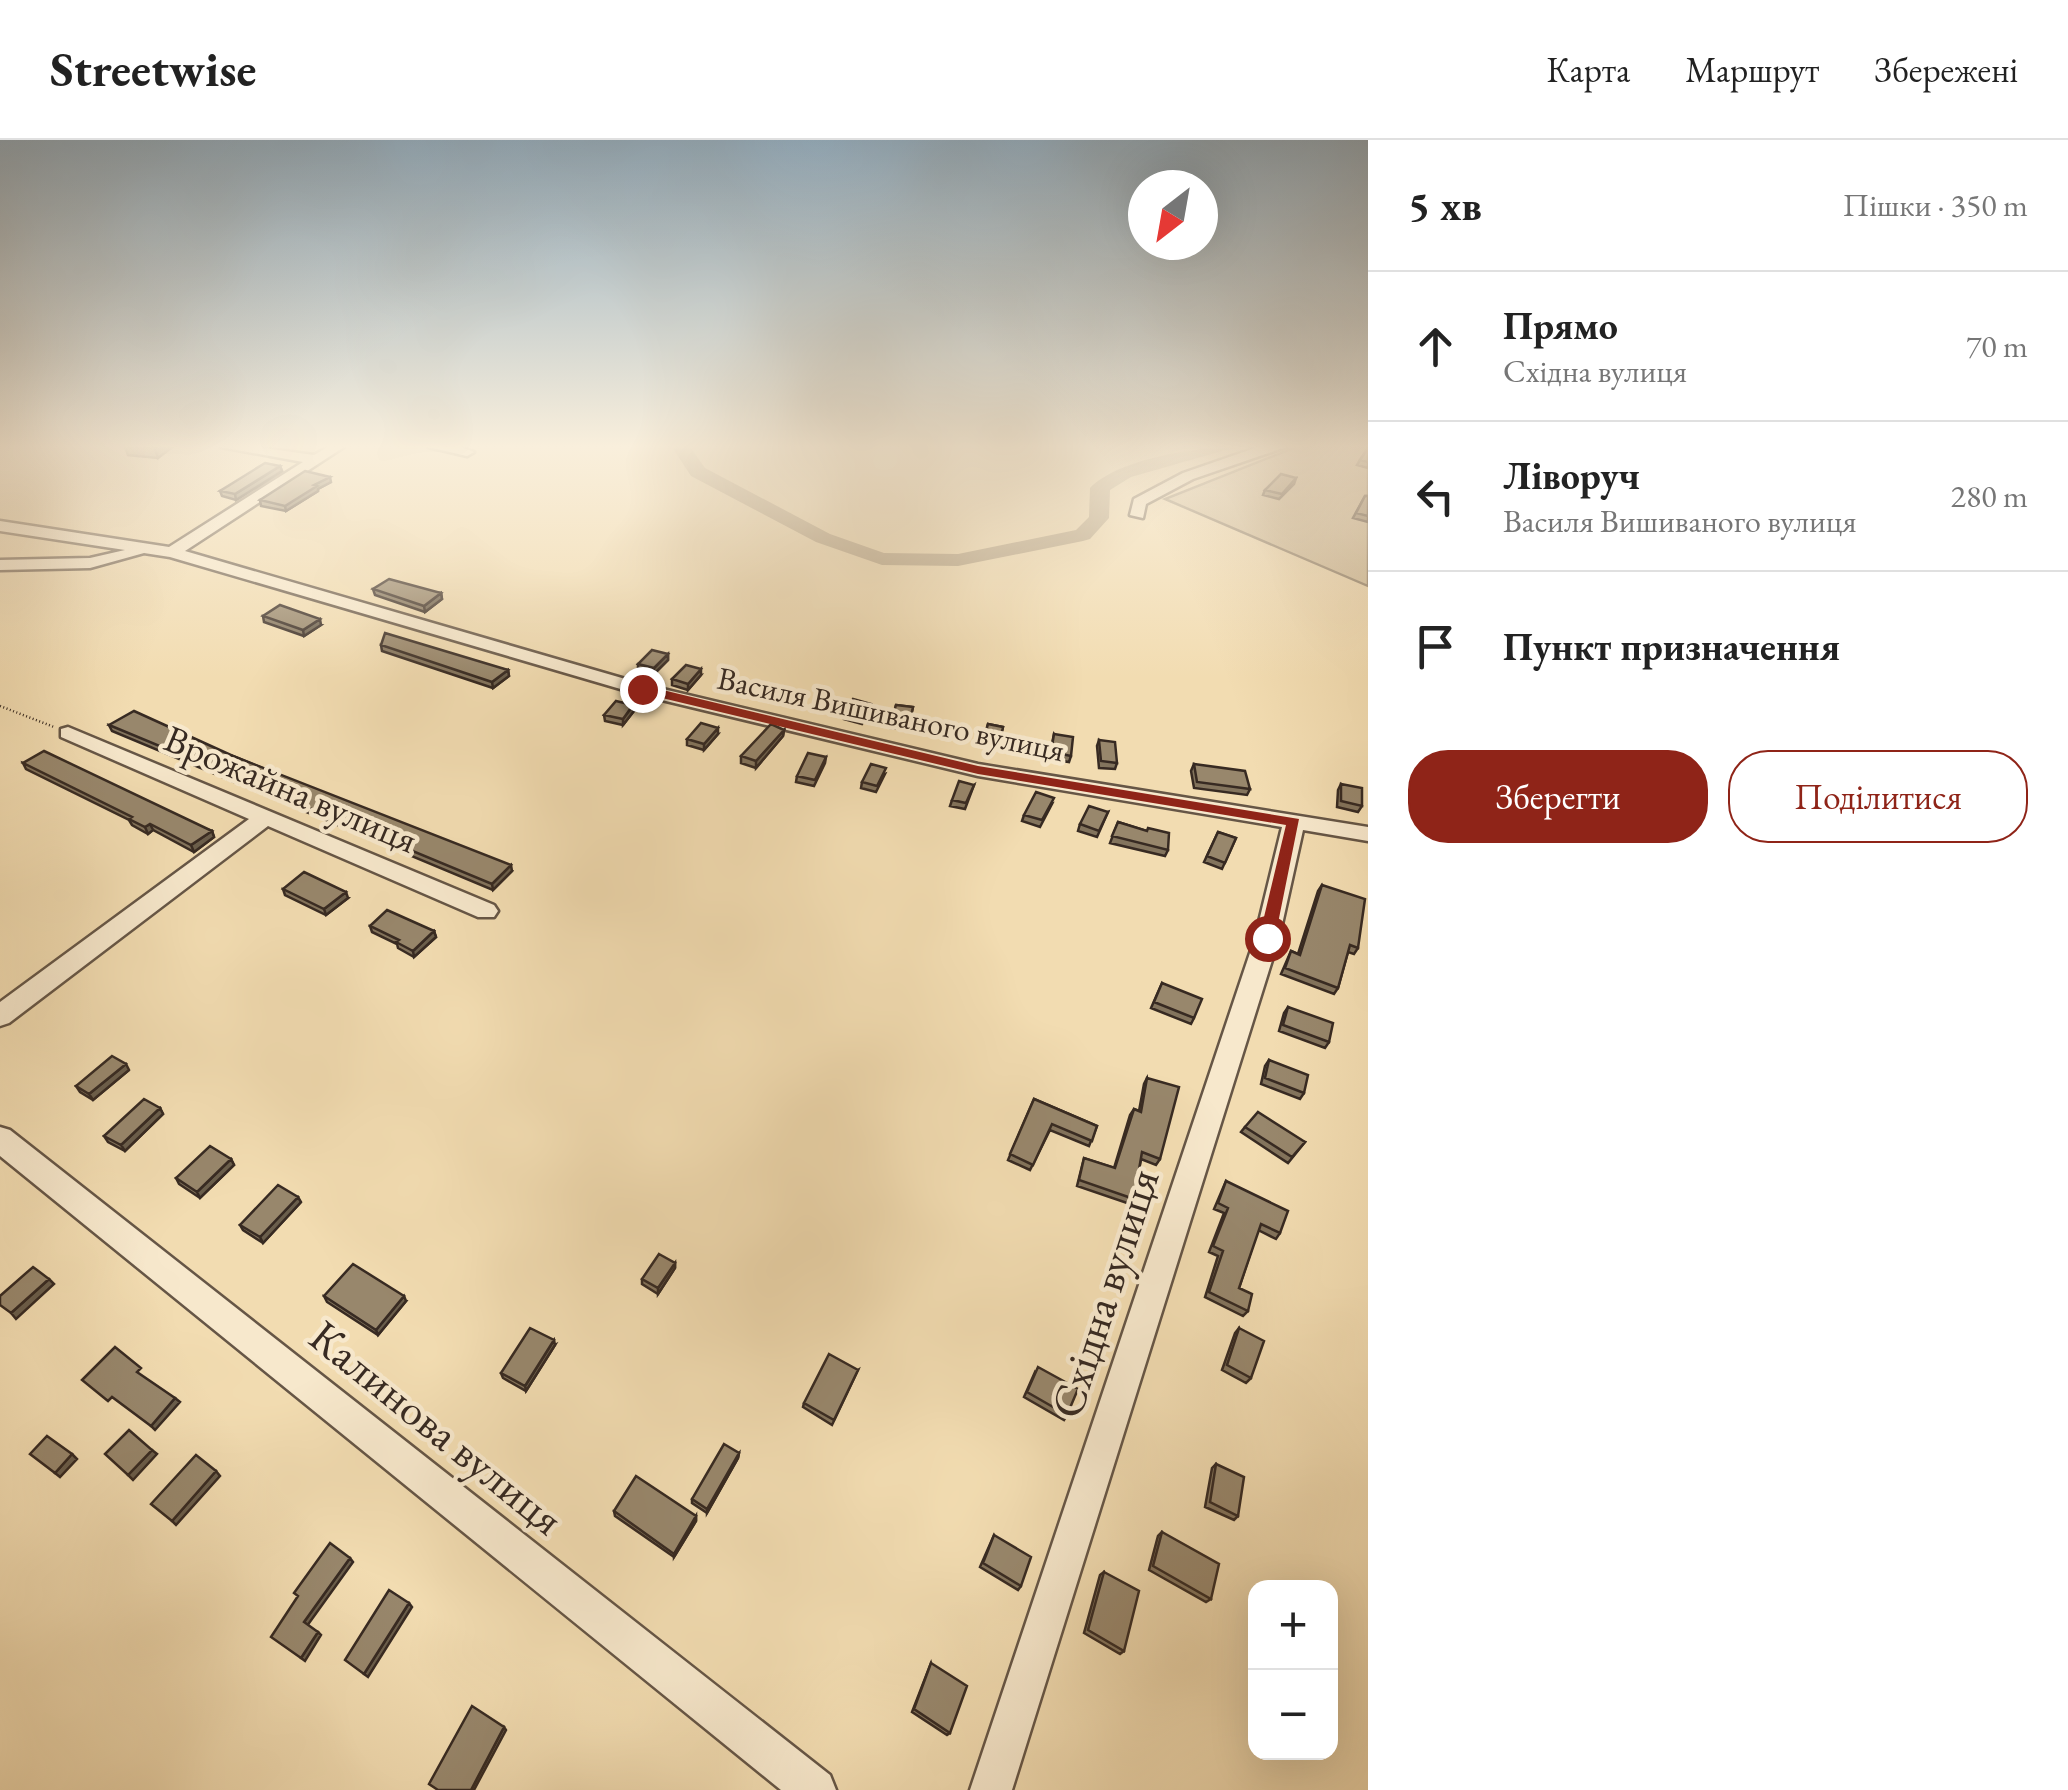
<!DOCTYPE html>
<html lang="uk">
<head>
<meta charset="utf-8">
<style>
  :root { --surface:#fff; --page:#f6f6f6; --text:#222; --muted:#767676; --line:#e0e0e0; --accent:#8f2418 }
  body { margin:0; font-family:"EB Garamond",serif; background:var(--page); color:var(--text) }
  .controls { position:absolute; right:30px; bottom:30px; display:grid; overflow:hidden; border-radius:20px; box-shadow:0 10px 40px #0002 }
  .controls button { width:90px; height:90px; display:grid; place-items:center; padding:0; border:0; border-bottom:2px solid var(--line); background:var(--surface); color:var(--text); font:50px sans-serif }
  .compass { position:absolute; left:1128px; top:30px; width:90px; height:90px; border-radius:50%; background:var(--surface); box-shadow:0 10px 40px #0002; rotate:211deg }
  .stop { position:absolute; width:30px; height:30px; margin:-22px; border:8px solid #8f2418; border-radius:50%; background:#fff }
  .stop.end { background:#8f2418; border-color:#fff; box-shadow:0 2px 10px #0008 }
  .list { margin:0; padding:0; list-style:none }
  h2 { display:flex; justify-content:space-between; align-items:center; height:130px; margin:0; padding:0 40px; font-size:42px }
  h2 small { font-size:32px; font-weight:400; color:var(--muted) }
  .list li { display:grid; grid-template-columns:65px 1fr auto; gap:30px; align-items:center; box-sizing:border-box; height:150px; padding:0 40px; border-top:2px solid var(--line) }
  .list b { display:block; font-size:38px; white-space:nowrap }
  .list p { margin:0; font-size:32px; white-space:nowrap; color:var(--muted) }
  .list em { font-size:32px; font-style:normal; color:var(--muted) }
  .actions { display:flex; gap:20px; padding:30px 40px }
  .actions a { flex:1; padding:22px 0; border:2px solid var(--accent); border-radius:40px; text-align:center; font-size:35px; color:var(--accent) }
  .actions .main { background:var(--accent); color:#fff }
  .icon { flex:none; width:55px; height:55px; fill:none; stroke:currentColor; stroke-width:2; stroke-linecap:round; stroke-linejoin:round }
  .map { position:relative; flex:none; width:1368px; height:1650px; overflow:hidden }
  header { display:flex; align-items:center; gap:60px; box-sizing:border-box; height:140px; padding:0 50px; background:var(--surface); border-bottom:2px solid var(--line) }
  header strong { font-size:48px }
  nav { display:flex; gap:55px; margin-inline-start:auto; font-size:35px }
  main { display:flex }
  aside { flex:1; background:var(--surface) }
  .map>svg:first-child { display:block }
</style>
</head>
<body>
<header>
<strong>Streetwise</strong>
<nav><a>Карта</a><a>Маршрут</a><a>Збережені</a></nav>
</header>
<main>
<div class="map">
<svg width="1368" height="1650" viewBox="0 0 1368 1650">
  <rect width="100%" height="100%" fill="#f2dcb1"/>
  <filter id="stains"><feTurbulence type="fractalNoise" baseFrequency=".002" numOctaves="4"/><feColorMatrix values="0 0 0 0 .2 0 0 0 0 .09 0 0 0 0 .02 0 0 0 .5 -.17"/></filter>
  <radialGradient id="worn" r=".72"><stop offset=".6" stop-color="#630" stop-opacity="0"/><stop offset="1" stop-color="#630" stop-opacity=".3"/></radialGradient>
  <path fill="#d2be99" stroke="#84745e" stroke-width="2.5" d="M1296,307H1368V446L1165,359Z"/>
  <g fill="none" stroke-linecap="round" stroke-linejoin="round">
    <path fill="#b29f80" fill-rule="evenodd" d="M672,307H690L705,328L830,394L884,413L958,414L1076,390L1089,377L1090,348C1118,319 1196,307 1236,307L1131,337L1110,350L1109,378L1090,399L1083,401L958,426L882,425L816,402L691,336Z"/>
    <g stroke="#665646" stroke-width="5">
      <path id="minor" d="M221,307H256L314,315L328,307H344L185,411L646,545L978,624L1368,687V701L1303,690L1279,798L1012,1650H970L1255,798L1282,687L978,636L641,555L170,417L144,413L90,428L0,430V420L90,418L125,410L0,391V381L169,407L303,322Z
        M428,307H461L474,312L467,316Z
        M1258,307H1286L1193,339L1146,364L1143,378L1130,375L1134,359L1183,333Z
        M68,587L494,765L498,771L494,777H478L268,686L9,883L0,886V862L249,679L61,597V589Z
        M0,987L10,990L830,1635L836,1650H781L0,1016Z"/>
    </g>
    <path stroke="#372a22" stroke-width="2.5" stroke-dasharray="1 2.5" stroke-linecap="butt" d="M0,566L54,587"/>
    <use href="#minor" fill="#f7e8cc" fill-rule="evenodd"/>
  </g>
  <path fill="#83745d" stroke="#372a22" stroke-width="2.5" d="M125,307H172L158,318L128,315Z
    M1368,308V328L1357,325L1360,320Z
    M280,326L282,331L236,360L222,356L220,351Z
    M1296,338L1294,344L1279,359L1263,355L1265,350Z
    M331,342L318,349V351L286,371L261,366L260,360Z
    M1365,356H1368V382L1353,378Z
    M373,449L441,453L442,459L425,472L375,455Z
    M263,476L321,485L304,496L264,482Z
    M381,505L508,530L509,536L493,548L382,511Z
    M668,514V520L654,534L638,530V524Z
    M701,535L688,550L672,545V539Z
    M633,565L634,571L623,585L605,581L604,575Z
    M896,565L913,567L908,590L890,588Z
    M870,570L862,584L844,579L845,573Z
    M988,584L1003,587L998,607L982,604Z
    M109,585L233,616L512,731L493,750L112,591Z
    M784,590L783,596L756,628L741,623V616Z
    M718,594L704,610L687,605V599Z
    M1054,594L1071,616L1069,622L1049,619Z
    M1099,600L1117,623L1115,629L1099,628L1097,606Z
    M826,617L825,623L814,646L796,642L797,636Z
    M23,623L212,691L214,697L194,712L153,690L148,694L132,685L129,680L26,629Z
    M1194,624L1250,649L1247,655L1194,648L1191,631Z
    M885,634L876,652L861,648L862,642Z
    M1341,644L1362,666L1358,672L1337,667L1338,650Z
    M974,645L965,669L950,666L952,660Z
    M1052,664L1040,687L1022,681L1024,675Z
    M1108,672L1097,697L1078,691L1080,684Z
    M1118,682L1147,691L1168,710L1165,716L1110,703Z
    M1218,692L1236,698L1222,729L1204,722Z
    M1322,745L1358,808L1354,814L1348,812L1338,848L1334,854L1281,834L1291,811L1298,814L1318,751Z
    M283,749L348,758L326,775L285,755Z
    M370,786L434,791L436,797L414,817L398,808L397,804L372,792Z
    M1162,843L1194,878L1191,884L1151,868Z
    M1288,867L1329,902L1325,908L1279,891L1284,873Z
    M1269,920L1304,953L1300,959L1261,944L1265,926Z
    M129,930L93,960L80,952L76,946Z
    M1147,938L1160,1019L1156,1025L1141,1019L1134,1059L1130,1064L1077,1046L1084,1018L1114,1028L1130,975L1134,969L1139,971L1144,944Z
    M1034,959L1097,986L1089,1006L1050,990L1030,1030L1008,1020Z
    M160,968L163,974L125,1011L108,1002L104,996Z
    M1245,987L1305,1002L1288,1023L1241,992Z
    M231,1019L234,1025L200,1058L179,1044L176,1038Z
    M1226,1041L1280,1093L1276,1099L1258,1090L1239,1148L1248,1171L1243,1176L1205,1157L1218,1116L1209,1112L1224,1073L1214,1069Z
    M301,1062L263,1103L243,1090L240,1085Z
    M675,1123V1128L658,1154L642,1144V1139Z
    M324,1156L406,1161L378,1195L327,1162Z
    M1239,1188L1251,1238L1246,1243L1222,1230L1235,1193Z
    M555,1205L526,1251L503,1238L501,1233Z
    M858,1230L832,1285L803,1267L804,1263Z
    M1035,1232L1067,1275L1064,1280L1024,1257Z
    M739,1313L738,1318L707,1373L692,1363V1359Z
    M1216,1324L1238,1376L1234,1380L1205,1367L1212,1328Z
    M614,1371L696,1376V1381L674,1417L615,1376Z
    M1162,1392L1211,1459L1206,1462L1149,1430L1158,1396Z
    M994,1395L1021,1446L1018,1450L980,1427Z
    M1104,1432L1124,1511L1120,1514L1084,1493L1100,1435Z
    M931,1523L950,1593L947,1595L912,1572Z"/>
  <path fill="#6a5e4c" stroke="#372a22" stroke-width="2.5" d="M154,307H172L158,318Z
    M280,326L282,331L236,360L235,354Z
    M330,337L331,342L318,349V351L286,371L285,366L314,345Z
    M441,453L442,459L425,472L424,466Z
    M320,479L321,485L304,496L303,490Z
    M668,514V520L654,534V528Z
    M701,529V535L688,550V544Z
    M508,530L509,536L493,548L492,542Z
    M633,565L634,571L623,585V579Z
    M718,588V594L704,610V604Z
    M784,590L783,596L756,628V621Z
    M150,684L153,690L148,694L145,687Z
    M212,691L214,697L194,712L191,705Z
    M511,725L512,731L493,750L492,744Z
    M346,752L348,758L326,775L324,769Z
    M434,791L436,797L414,817L413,811Z
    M126,924L129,930L93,960L89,954Z
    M160,968L163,974L125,1011L121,1005Z
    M231,1019L234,1025L200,1058L197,1052Z
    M298,1057L301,1062L263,1103L260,1097Z
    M675,1123V1128L658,1154V1148Z
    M49,1139L54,1144L16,1179L11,1173Z
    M404,1156L406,1161L378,1195L376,1190Z
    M554,1200L555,1205L526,1251L525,1246Z
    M175,1258L180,1262L155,1290L151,1286Z
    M152,1310L157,1314L133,1340L128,1335Z
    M739,1313L738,1318L707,1373V1369Z
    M72,1314L77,1319L60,1337L55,1333Z
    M216,1331L220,1336L176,1385L172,1381Z
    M696,1376V1381L674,1417V1414Z
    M350,1418L353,1422L307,1486L304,1482Z
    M409,1463L412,1467L368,1537L364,1534Z
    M318,1492L321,1495L305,1521L301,1518Z
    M504,1587L506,1590L474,1650H471Z"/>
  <path fill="#98876c" stroke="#372a22" stroke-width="2.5" d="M1368,308V322L1360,320Z
    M265,323L280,326L235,354L220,351Z
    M305,331L330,337L314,345L317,346L285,366L260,360Z
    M1281,334L1296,338L1282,354L1265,350Z
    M1365,356H1368V376L1356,373Z
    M389,439L441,453L424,466L373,449Z
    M280,465L320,479L303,490L263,476Z
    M385,493L508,530L492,542L381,505Z
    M652,510L668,514L654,528L638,524Z
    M686,525L701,529L688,544L672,539Z
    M853,559L871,564L863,578L845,573Z
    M616,561L633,565L623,579L604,575Z
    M896,565L913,567L909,584L891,582Z
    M134,571L233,616L511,725L492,744L109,585Z
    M701,583L718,588L704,604L687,599Z
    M771,584L784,590L756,621L741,616Z
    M988,584L1003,587L1000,601L984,598Z
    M1054,594L1073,597L1071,616L1051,612Z
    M1099,600L1115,602L1117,623L1101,621Z
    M44,611L212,691L191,705L150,684L145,687L129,679L132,677L23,623Z
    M808,613L826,617L815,640L797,636Z
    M871,624L886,628L877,646L862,642Z
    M1194,624L1245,631L1250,649L1197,642Z
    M959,641L974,645L966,663L952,660Z
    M1341,644L1362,648V666L1341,661Z
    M1036,652L1054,658L1042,680L1024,675Z
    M1089,666L1108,672L1099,691L1080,684Z
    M1118,682L1147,691L1148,688L1169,693L1168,710L1112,696Z
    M1218,692L1236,698L1225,723L1207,716Z
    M304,732L346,752L324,769L283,749Z
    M1322,745L1365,759L1358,808L1350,805L1338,848L1285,828L1291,811L1300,815Z
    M387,770L434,791L413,811L396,802L399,800L370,786Z
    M1162,843L1202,859L1194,878L1154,862Z
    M1288,867L1333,883L1329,902L1283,885Z
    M112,916L126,924L89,954L76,946Z
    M1269,920L1308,935L1304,953L1265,938Z
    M1147,938L1179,947L1160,1019L1142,1012L1134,1059L1079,1040L1084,1018L1115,1028L1134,969L1141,972Z
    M144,959L160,968L121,1005L104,996Z
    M1034,959L1097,986L1092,1001L1052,984L1033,1025L1010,1014Z
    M1258,972L1305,1002L1292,1017L1245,987Z
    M210,1006L231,1019L197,1052L176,1038Z
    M1226,1041L1288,1071L1280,1093L1261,1084L1239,1148L1252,1154L1248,1171L1209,1152L1223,1111L1213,1106L1228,1068L1218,1063Z
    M278,1045L298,1057L260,1097L240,1085Z
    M659,1114L675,1123L658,1148L642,1139Z
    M353,1124L404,1156L376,1190L324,1156Z
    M33,1127L49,1139L11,1173L0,1165V1156Z
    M530,1188L554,1200L525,1246L501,1233Z
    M1239,1188L1264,1201L1251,1238L1227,1225Z
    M115,1207L141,1228L137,1232L175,1258L151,1286L112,1257L108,1261L82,1240Z
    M829,1214L858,1230L834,1280L804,1263Z
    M1038,1227L1078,1249L1067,1275L1027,1252Z
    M129,1290L152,1310L128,1335L105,1314Z
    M47,1296L72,1314L55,1333L30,1314Z
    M724,1304L739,1313L707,1369L692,1359Z
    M196,1315L216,1331L172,1381L151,1364Z
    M1216,1324L1244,1337L1238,1376L1210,1362Z
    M636,1336L696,1376L674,1414L614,1371Z
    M1162,1392L1219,1424L1211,1459L1153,1426Z
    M994,1395L1031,1417L1021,1446L983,1423Z
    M330,1403L350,1418L304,1482L318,1492L301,1518L271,1497L298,1456L294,1453Z
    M1104,1432L1139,1451L1124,1511L1088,1490Z
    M389,1450L409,1463L364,1534L345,1520Z
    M931,1523L967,1546L950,1593L914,1569Z
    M472,1566L504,1587L471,1650H438L429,1644Z"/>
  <linearGradient id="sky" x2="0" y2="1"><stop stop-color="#92acbe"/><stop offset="0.57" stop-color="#f9efdc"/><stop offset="1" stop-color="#f9efdc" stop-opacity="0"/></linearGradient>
  <rect width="1368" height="538" fill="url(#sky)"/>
  <path fill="#8f2418" d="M642,545L978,626L1299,679L1275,798L1267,803L1259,798L1286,685L978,634L637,552Z"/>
  <g text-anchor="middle" stroke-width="9" stroke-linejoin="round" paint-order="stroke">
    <g font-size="32" fill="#372a22" stroke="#f7e8cc">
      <text transform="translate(891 574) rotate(12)" y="11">Василя Вишиваного вулиця</text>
    </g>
    <g font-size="38" fill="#372a22" stroke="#f7e8cc">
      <text transform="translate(291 649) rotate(23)" y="13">Врожайна вулиця</text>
    </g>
    <g font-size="45" fill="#372a22" stroke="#f7e8cc">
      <text transform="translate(1104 1153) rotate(-72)" y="16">Східна вулиця</text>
      <text transform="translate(437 1287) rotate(39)" y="16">Калинова вулиця</text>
    </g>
  </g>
  <rect width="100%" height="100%" filter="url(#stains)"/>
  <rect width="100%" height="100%" fill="url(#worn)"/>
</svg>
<div class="controls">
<button>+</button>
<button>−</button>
</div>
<svg class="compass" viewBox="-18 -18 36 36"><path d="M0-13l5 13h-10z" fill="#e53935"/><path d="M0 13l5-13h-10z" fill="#767676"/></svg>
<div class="stop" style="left:1267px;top:798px"></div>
<div class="stop end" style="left:642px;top:549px"></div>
</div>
<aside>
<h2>5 хв<small>Пішки · 350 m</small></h2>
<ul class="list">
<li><svg class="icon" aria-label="ahead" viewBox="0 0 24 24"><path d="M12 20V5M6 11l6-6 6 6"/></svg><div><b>Прямо</b><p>Східна вулиця</p></div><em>70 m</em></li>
<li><svg class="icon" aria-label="left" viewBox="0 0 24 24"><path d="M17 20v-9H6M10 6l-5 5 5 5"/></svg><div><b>Ліворуч</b><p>Василя Вишиваного вулиця</p></div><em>280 m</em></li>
<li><svg class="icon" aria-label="arrive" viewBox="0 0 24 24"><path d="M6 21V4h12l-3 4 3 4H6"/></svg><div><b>Пункт призначення</b></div></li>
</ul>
<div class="actions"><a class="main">Зберегти</a><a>Поділитися</a></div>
</aside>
</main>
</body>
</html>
